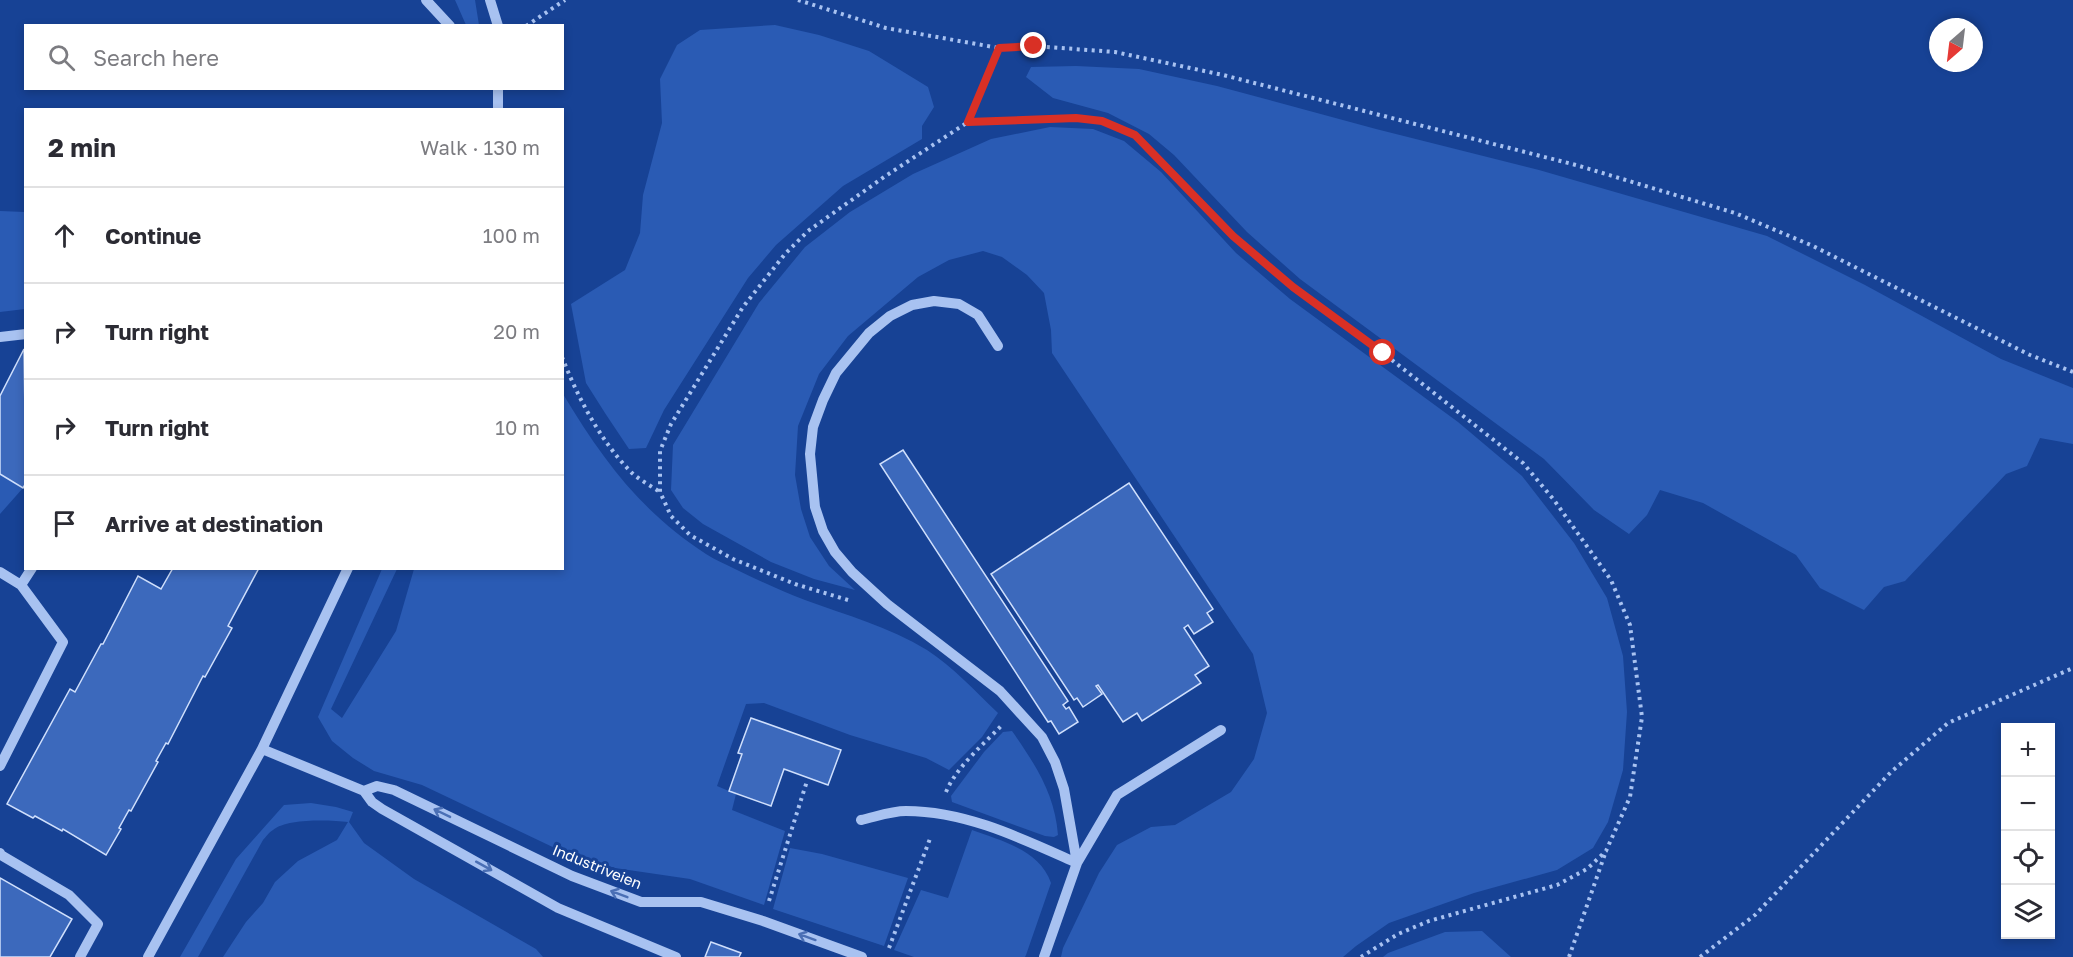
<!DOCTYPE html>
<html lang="en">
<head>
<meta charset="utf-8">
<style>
  :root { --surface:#fff; --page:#f7f7f7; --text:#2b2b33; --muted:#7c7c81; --line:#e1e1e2 }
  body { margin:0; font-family:"Golos Text",sans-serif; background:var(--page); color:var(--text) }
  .controls { position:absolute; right:18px; bottom:18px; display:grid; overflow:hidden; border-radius:0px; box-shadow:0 3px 9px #0003 }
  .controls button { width:54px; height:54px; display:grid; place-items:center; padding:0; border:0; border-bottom:2px solid var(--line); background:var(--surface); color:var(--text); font:30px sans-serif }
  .compass { position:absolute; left:1929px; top:18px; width:54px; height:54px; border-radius:50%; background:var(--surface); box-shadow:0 3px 9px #0003; rotate:208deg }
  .stop { position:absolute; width:18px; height:18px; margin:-14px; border:4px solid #d93025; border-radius:50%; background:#fff }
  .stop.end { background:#d93025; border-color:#fff; box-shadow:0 2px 6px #0008 }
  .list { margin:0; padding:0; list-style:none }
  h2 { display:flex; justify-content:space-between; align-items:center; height:78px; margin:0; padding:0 24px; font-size:26px }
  h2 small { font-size:20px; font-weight:400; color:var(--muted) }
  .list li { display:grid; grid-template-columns:39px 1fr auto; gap:18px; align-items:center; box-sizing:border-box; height:96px; padding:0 24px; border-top:2px solid var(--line) }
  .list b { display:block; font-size:22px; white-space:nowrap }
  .list em { font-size:20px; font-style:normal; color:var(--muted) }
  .icon { flex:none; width:33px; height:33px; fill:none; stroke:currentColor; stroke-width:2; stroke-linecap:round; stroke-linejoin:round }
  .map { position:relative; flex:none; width:2073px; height:957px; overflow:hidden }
  .search { position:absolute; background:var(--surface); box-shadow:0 3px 9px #0003; left:24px; top:24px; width:540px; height:66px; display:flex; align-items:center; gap:15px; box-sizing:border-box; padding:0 21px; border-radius:0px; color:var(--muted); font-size:22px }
  .panel { position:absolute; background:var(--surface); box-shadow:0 3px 9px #0003; left:24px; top:108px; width:540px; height:462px; border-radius:0px }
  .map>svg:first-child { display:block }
</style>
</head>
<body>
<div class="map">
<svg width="2073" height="957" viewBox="0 0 2073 957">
  <rect width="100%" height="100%" fill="#174295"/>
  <path fill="#2a5bb4" d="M455,0H475L479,25H466Z
    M775,25L819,35L869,51L928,87L934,107L922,126V139L843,186L776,245L748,278L664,410L646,448L629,449L605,413L586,383L571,304L625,270L640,233L643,195L662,123L660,79L677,45L700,30Z
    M1076,66L1139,69L1217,86L1376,129L1539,170L1767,236L1865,285L2001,359L2073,388V444L2040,438L2027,466L2006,474L1905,581L1884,587L1864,610L1820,588L1796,555L1703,503L1660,490L1647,515L1629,534L1594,510L1544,459L1300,279L1247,232L1174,155L1149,134L1108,113L1053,98L1026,77L1031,67Z
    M1050,127L1093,129L1124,141L1161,172L1236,253L1290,299L1458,422L1522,476L1574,543L1607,598L1623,656L1627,712L1623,770L1608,822L1593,848L1557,870L1474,893L1389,923L1356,946L1343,957H1061L1063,948L1099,873L1117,845L1151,827L1175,825L1231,792L1254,759L1267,713L1253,654L1052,353L1051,330L1044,293L1027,275L1002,257L983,251L949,260L918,277L848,336L819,374L798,426L795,475L801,509L810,537L829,566L855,590L814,579L771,562L703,524L683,508L671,490L673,445L759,303L805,247L850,212L913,174L991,139Z
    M0,211L25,212V309L0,312Z
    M563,394C603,460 640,511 706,554C715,560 726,564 735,569C758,580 781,591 805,600C846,615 889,627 927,650C953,667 976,692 998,713L982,737L949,770L926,758L850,735L764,703L746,704L717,786L736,794L732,810L785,831L764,905L690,879L615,868L561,851L422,785L374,771L353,758L332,741L318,717L382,569H397L331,709L342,718L396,631L414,569L562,568Z
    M0,474L23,488L0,514Z
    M1012,731C1035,764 1055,794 1058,835L1054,837L1045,836L952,802L951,796L984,752L1003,732Z
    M311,803L336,807L353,812L349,822L364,843L414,879L536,949L543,957H223L246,922L263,903L275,882L298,861L337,840L348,822C331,820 287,818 273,830C269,832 266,837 263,840L198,957H180L236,859L284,805Z
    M972,830C1002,841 1040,850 1051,883L1026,955L1025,957H914L894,950L921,890L948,898Z
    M790,848L822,854L908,878L884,946L773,909Z
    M1482,931L1511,957H1383L1388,953L1445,932Z"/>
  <path fill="#3c69bc" stroke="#cfdffc" stroke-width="1.5" d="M24,349L26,483L23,488L0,474V396Z
    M903,450L1068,701L1063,705L1066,709L1069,707L1078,722L1059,734L1051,721L1048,722L880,464Z
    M1129,483L1213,609L1207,613L1213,622L1194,634L1188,625L1184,628L1209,666L1195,675L1201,683L1142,721L1137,713L1123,722L1098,685L1096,686L1102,694L1083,707L1077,698L1074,700L991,574Z
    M173,568H259L228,626L232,628L205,677L203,676L168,744L166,743L156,761L158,762L131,811L129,810L119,828L121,829L106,855L63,829L62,831L35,816L33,818L7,804L70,689L75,692L101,644H103L138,576L161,589Z
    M751,718L841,750L828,785L784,769L771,806L729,791L742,754L738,753Z
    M0,878L72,919L50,957H0Z
    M711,942L741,953L739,957H705Z"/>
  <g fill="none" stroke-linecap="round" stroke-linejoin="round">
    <path stroke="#a8c2f1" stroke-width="4" stroke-dasharray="3 4.5" stroke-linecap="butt" d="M798,0L886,28L999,48L1034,46L1115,52L1223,75L1576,165L1735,213L1813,246L2030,355L2073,372
      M526,26L565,0
      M999,48L968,122L1076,118L1102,121L1135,135L1233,236L1293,287L1383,353L1523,463L1554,500L1611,580L1630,625L1642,717L1630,797L1606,851L1587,869L1557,885L1429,921L1398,934L1361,957
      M562,357C578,398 601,442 632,473C640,480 651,486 660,492
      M848,600L795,584L733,559L690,535L671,516L660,492V451L671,424L743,307L785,254L808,231L884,177L968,122
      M946,792C957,766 983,745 1002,725
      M769,901L807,781
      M889,948L931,836
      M1569,957L1606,851
      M1700,957L1755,915L1891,772L1948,723L2073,668"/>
    <path stroke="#a8c2f1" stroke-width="10" d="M426,0L450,26
      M490,0L498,26
      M498,110V88
      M0,337L26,334
      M998,346L978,315L959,304L934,301L912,305L890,316L869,333L836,373L823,400L813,427L810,454L815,507L823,531L835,552L852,572L887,604L1000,691L1042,737L1055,762L1064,789L1077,863L1044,957
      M0,572L21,585
      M262,749L364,791L372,802L382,809L558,908L676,957
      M0,766L63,642L21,585L32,568
      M364,791L377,786L394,790L572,876L641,902H701L763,921L862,957
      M861,820C875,817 891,811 906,811C966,811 1023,839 1077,863L1117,795L1221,730
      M0,853L1,855L69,895L98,924L80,957
      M148,957L262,749L348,568"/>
  </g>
  <defs><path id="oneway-shaft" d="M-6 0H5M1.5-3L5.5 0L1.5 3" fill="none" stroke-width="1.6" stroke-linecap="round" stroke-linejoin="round" transform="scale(1.5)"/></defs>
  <g stroke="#4a6fb5">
    <use href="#oneway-shaft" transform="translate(442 813) rotate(-154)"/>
    <use href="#oneway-shaft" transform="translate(484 866) rotate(29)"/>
    <use href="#oneway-shaft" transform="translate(619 894) rotate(-159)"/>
    <use href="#oneway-shaft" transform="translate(807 937) rotate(-160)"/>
  </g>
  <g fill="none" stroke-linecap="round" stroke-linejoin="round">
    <path stroke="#d93025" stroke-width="8" d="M1034,46L999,48L968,122L1076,118L1102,121L1135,135L1233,236L1293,287L1383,353"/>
  </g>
  <g text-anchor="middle" stroke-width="6" stroke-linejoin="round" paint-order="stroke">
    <g font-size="15" fill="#fff" stroke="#174295">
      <text transform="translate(597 867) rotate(22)" y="5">Industriveien</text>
    </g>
  </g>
</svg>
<div class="controls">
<button>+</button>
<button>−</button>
<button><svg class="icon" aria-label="locate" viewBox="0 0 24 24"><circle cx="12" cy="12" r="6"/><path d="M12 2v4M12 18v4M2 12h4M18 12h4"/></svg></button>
<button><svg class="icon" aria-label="layers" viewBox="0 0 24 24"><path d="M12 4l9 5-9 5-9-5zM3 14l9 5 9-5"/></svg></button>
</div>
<svg class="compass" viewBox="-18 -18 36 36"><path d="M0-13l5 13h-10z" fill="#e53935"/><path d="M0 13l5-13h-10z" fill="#7c7c81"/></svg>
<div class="stop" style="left:1383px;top:353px"></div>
<div class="stop end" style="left:1034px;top:46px"></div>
<div class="search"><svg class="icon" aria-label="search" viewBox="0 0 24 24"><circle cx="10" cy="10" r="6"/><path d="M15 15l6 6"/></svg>Search here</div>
<section class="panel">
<h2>2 min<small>Walk · 130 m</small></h2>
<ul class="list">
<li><svg class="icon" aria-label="ahead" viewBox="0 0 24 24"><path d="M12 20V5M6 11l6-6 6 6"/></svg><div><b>Continue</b></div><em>100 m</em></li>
<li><svg class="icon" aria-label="right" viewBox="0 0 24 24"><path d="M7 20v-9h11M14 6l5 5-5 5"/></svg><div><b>Turn right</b></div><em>20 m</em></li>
<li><svg class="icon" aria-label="right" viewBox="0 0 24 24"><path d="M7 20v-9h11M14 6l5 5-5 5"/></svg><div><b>Turn right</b></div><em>10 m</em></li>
<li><svg class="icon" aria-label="arrive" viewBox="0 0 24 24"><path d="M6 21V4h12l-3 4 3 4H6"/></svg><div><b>Arrive at destination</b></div></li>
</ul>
</section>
</div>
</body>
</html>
